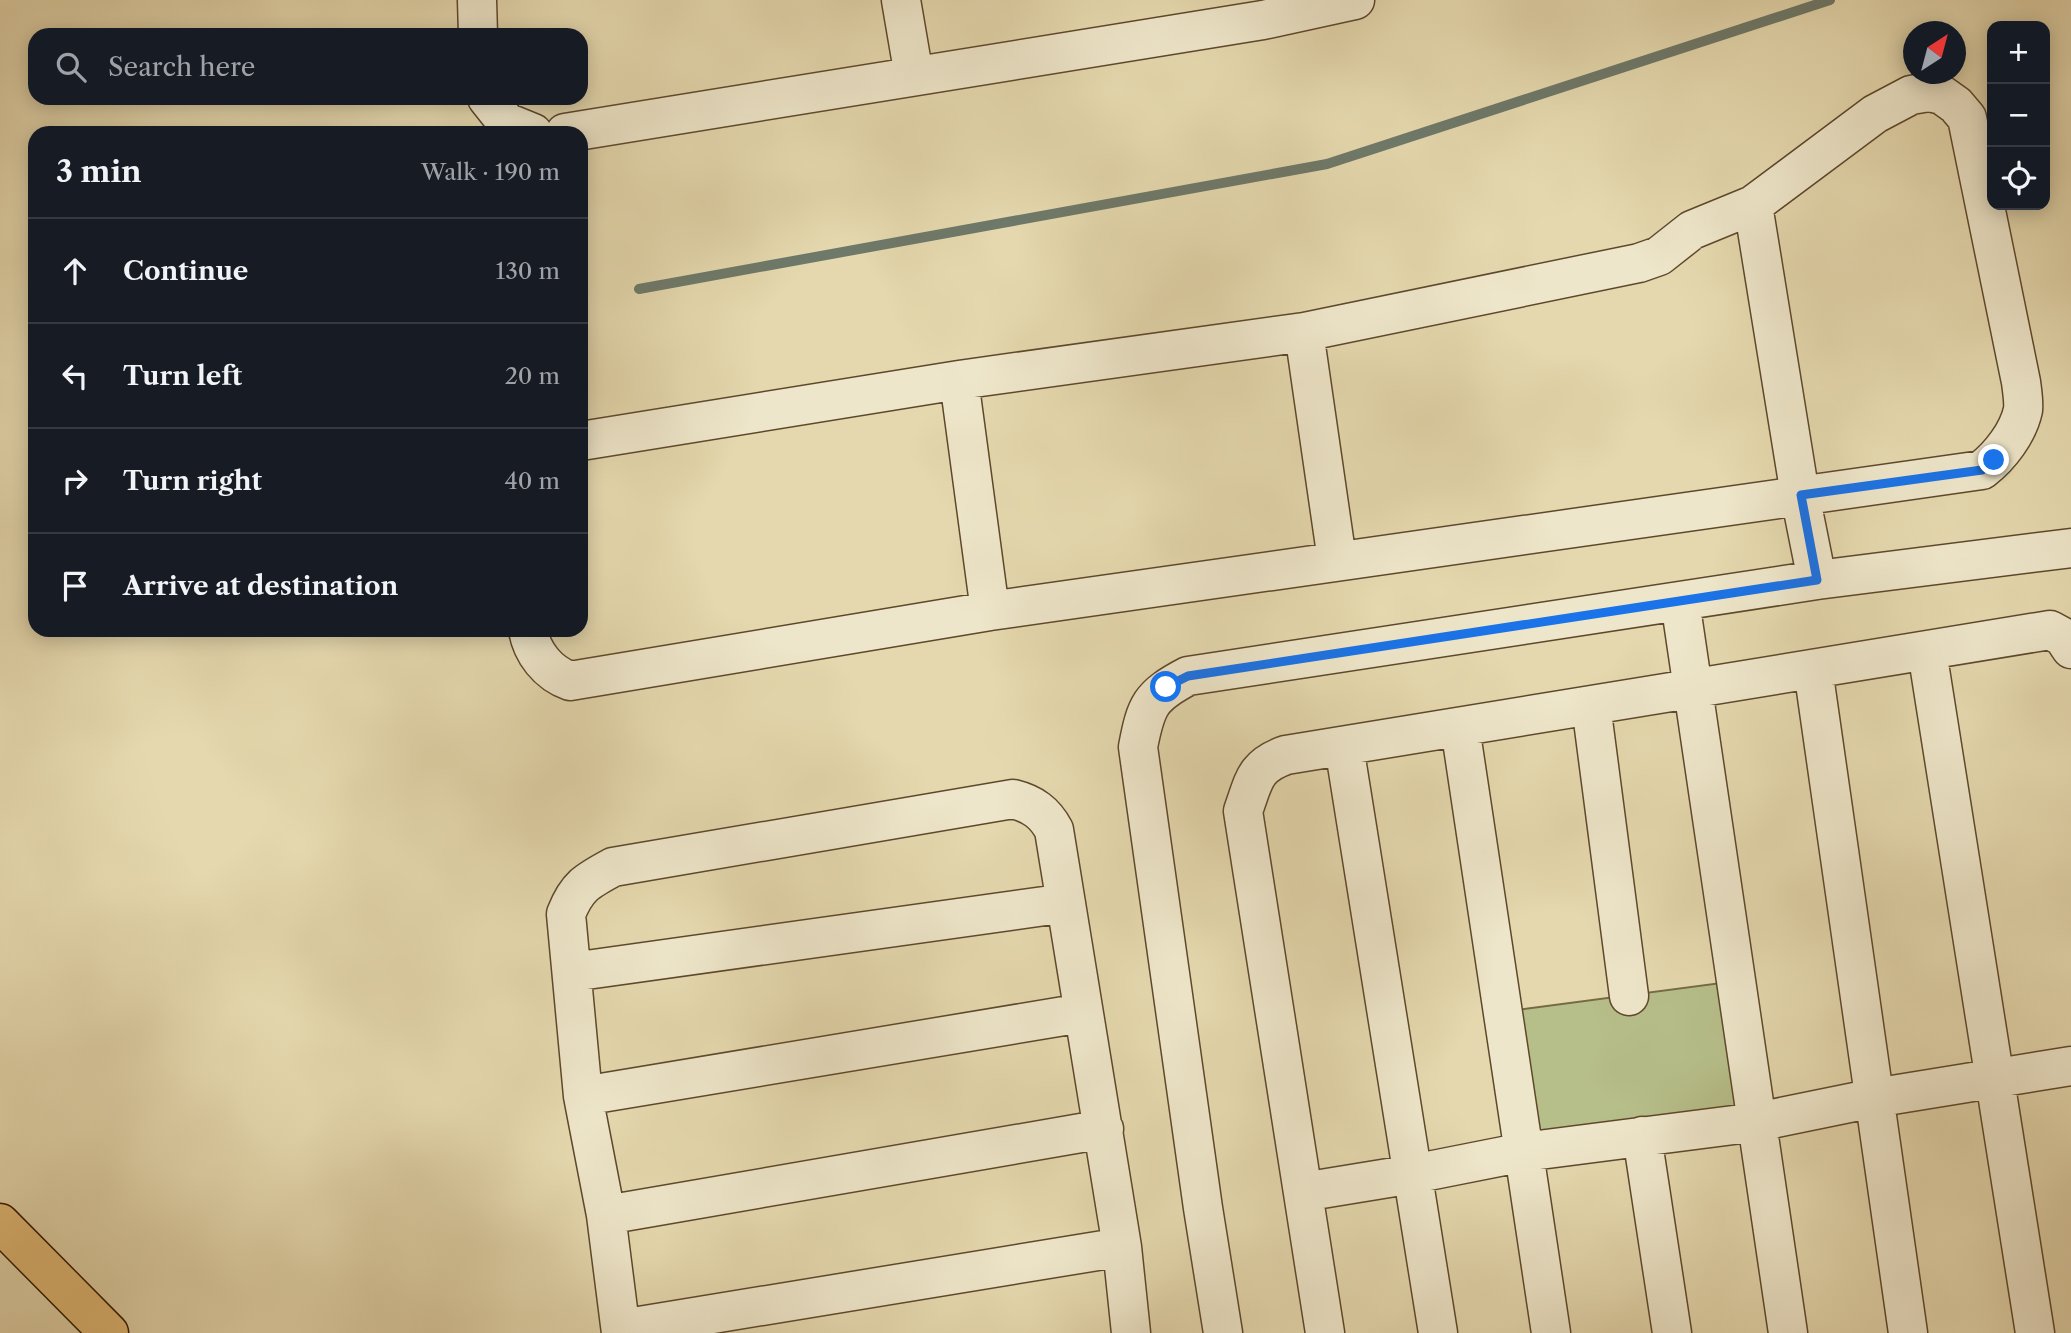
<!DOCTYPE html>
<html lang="en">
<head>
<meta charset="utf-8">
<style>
  :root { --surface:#171b24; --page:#20242c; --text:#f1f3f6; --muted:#9ea1a6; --line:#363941 }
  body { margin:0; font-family:"Libre Caslon Text",serif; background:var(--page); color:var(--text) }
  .controls { position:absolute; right:21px; top:21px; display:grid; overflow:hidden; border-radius:14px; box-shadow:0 4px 18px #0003 }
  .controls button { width:63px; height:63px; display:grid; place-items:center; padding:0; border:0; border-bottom:2px solid var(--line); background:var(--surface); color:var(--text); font:35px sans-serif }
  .compass { position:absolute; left:1903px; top:21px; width:63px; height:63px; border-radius:50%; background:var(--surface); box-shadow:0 4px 18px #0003; rotate:36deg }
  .stop { position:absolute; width:21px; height:21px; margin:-16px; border:5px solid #1a73e8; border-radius:50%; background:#fff }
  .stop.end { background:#1a73e8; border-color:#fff; box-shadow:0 2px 7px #0008 }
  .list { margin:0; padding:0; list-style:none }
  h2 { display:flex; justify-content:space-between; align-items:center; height:91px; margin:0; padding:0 28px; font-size:30px }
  h2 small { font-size:23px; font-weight:400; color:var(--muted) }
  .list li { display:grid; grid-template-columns:46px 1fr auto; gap:21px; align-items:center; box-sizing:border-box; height:105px; padding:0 28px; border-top:2px solid var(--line) }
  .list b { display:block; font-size:26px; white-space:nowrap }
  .list em { font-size:23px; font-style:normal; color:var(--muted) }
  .icon { flex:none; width:38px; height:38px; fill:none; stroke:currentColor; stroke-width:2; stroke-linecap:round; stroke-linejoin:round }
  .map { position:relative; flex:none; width:2071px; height:1333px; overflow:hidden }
  .search { position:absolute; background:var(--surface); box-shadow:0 4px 18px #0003; left:28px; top:28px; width:560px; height:77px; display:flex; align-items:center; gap:18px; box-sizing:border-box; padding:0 24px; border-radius:21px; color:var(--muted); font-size:26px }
  .panel { position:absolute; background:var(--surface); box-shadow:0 4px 18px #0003; left:28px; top:126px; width:560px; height:511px; border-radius:21px }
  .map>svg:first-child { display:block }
</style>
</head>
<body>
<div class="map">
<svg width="2071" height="1333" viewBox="0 0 2071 1333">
  <rect width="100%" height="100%" fill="#e5d8ae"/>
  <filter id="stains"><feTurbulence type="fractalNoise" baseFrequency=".00286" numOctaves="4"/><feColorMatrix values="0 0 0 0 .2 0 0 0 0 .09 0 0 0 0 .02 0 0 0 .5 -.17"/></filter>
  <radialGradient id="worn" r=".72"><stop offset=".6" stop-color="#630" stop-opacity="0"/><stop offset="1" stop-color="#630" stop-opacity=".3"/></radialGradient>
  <path fill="#b6be89" stroke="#746b44" stroke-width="2" d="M1736,981L1757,1122L1524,1152L1502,1012Z"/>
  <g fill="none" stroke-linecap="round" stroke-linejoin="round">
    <path stroke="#6e796a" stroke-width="10" d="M639,289L1327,164L1830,0"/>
    <g stroke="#5e482c" stroke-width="41">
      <path id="minor" d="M477,0L478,35
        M901,0L914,76
        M487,98L506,122L533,133
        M565,133L1263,20L1355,0
        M1753,205L1800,495L1817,580
        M1304,332L1337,560
        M959,380L990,611
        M1680,601L1788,1333
        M528,630C532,653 548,673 570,681L990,611L1982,470C2000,456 2018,433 2023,410C2024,402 2022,390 2021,382L1967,118L1956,105L1942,95L1929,92L1911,95L1875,114L1753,205L1692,230L1659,256L1639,263L1304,332L959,380L581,441
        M1927,651L2035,1333
        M1813,669L1908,1333
        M1591,705L1629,996
        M1460,727L1551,1333
        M1344,746L1438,1333
        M572,972L1066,903
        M583,1096L1082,1013
        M1642,1136L1672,1333
        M1303,1192L1413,1174L1524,1152L1757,1122L1874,1098L2071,1066
        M606,1215L1104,1129
        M621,1329L1122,1247
        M621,1333L606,1215L583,1096L566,914C577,886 587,881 613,867L1013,799C1033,804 1045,813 1054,830L1122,1247L1131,1333
        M1223,1333L1203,1208L1138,747C1146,705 1150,696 1188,676L1817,580L2071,548
        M1325,1333L1243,811C1254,781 1254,766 1286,755L2050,630L2063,637L2071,649"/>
    </g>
    <g stroke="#311800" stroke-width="41">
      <path id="major" d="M0,1223L109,1333"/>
    </g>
    <use href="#minor" stroke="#eee6ca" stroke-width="38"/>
    <use href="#major" stroke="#e2bc77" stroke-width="38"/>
  </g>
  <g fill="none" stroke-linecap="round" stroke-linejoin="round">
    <path stroke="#1a73e8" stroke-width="9" d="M1166,687L1188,676L1817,580L1801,495L1982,470L1994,460"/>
  </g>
  <rect width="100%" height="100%" filter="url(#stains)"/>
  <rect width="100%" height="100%" fill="url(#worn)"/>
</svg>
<div class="controls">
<button>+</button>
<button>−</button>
<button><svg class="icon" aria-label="locate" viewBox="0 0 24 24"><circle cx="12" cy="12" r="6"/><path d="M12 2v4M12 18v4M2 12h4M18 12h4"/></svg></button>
</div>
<svg class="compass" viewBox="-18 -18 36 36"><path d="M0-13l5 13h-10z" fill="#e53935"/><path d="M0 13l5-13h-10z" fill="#9ea1a6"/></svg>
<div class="stop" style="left:1166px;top:687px"></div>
<div class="stop end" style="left:1994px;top:460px"></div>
<div class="search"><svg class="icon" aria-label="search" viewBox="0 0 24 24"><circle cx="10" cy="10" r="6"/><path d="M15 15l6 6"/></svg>Search here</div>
<section class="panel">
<h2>3 min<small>Walk · 190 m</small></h2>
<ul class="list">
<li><svg class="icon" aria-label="ahead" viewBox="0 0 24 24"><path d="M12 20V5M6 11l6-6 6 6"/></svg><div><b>Continue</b></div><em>130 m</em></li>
<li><svg class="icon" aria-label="left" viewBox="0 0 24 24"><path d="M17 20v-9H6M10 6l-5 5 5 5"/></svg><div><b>Turn left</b></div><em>20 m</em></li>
<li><svg class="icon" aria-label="right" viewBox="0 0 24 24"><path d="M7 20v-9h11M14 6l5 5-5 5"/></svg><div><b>Turn right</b></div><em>40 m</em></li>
<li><svg class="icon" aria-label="arrive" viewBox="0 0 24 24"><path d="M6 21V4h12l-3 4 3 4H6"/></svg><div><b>Arrive at destination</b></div></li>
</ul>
</section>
</div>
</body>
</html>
